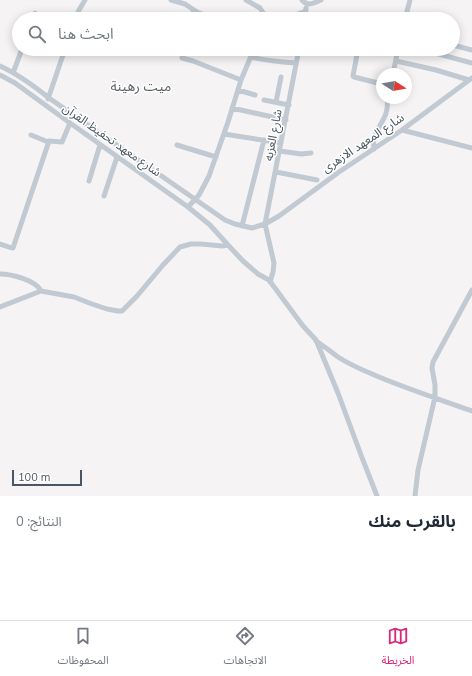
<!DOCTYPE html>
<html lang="ar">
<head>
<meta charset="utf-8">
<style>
  :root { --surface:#fff; --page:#f2f2f3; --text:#1f2937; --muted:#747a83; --line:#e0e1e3; --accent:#db2777 }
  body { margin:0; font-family:Mulish,"Noto Sans Arabic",sans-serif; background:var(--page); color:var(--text); direction:rtl }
  .compass { position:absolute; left:376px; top:68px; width:36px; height:36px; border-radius:50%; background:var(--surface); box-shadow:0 2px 10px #0003; rotate:101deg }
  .scale { position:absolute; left:12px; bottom:10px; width:70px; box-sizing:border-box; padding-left:4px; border:2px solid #4a5661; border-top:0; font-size:11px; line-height:14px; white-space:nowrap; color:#4a5661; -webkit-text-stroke:3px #fff; paint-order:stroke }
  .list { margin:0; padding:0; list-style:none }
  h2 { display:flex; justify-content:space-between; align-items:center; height:52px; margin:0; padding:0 16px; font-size:17px }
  h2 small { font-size:13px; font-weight:400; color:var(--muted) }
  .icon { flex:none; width:22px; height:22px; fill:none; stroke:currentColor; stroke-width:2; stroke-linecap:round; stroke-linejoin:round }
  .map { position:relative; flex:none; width:472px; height:496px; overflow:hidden; direction:ltr }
  .search { position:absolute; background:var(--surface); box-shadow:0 2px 10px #0003; left:12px; right:12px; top:12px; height:44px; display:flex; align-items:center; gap:10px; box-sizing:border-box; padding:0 14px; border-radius:22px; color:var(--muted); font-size:15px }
  .sheet { height:124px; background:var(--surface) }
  nav { display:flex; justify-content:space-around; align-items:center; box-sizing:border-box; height:56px; border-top:1px solid var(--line); background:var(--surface); font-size:11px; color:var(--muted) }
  nav a { display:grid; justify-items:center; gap:2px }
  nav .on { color:var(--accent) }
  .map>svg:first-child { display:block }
</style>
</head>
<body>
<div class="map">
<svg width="472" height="496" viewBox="0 0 472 496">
  <rect width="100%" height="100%" fill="#f5f3f3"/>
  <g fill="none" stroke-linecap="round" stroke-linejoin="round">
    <path stroke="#c1cad2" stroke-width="5" d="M171,0L185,4L197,12L214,19
      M246,0L260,8L267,19
      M302,0C308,7 314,3 321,0
      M33,19L35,13
      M75,19L79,10L85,0
      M191,19L194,10
      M284,19L306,11
      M304,19L306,8
      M405,19L410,0
      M453,45L472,50
      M184,49L182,58L193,61L241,80
      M266,49L271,50
      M358,49L353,76L354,77L382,84
      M420,49L472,63
      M251,57C266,61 281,62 296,63
      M396,61L436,70L469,80
      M0,66C18,74 34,86 49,98L225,220L235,224L252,228L265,224L279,216L339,172L402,130L472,78
      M13,73L22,49
      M393,74L398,49
      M0,75L15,83L70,123L188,207L210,225L228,245L243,261L258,274L269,280L303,326L316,340L338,393L361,455L377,496
      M238,90L255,95
      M48,99L65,49
      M264,100L289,105
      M276,102L281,77
      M232,108L286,120
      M402,130L472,148
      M224,134L281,143
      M31,135L48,142
      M177,145L216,157
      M374,149C374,146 373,143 374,140C377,124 390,118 387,98
      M280,151L301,154L311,153
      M276,172L317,180
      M89,181L100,145
      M104,196L117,157
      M188,207L199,195L209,176L228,122L241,80L254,49
      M242,226L264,140
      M0,244L12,248H13L49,141L62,142L70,123
      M0,274C11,274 36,280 41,291
      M270,282L273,272L274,263L265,224L299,49
      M0,307L41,291L74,297L92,304L107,309L118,311H122L137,296L163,265L180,247L191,244H201L222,246L228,245
      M316,341C324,346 331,352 338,357C349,364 360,369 372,374C404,388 439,399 472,411
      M415,496L418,470L435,397V385L432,368L433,362L472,290"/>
  </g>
  <g text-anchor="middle" stroke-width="3" stroke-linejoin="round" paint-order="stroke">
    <g font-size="12" fill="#4a5661" stroke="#fff">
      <text transform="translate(273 135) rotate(-79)" y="4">شارع العزبه</text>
      <text transform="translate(112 140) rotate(35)" y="4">شارع معهد تحفيظ القرآن</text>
      <text transform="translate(363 143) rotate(-34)" y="4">شارع المعهد الازهرى</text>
    </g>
    <g font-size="14" fill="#5f6368" stroke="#fff">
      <text x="141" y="91">ميت رهينة</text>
    </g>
  </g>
</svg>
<svg class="compass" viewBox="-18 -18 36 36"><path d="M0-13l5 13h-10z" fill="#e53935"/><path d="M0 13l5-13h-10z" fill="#747a83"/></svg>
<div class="scale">100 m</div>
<div class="search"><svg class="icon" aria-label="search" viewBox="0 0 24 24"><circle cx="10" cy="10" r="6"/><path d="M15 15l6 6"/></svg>ابحث هنا</div>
</div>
<section class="sheet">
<h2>بالقرب منك<small>النتائج: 0</small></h2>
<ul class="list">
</ul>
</section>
<nav>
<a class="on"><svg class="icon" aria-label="map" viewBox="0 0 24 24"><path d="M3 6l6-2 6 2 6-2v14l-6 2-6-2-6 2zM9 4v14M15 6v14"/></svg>الخريطة</a>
<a><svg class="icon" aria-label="directions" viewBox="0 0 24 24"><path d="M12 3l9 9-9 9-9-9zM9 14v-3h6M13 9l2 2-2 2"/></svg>الاتجاهات</a>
<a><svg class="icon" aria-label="saved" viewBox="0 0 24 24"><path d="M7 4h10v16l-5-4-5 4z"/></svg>المحفوظات</a>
</nav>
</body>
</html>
